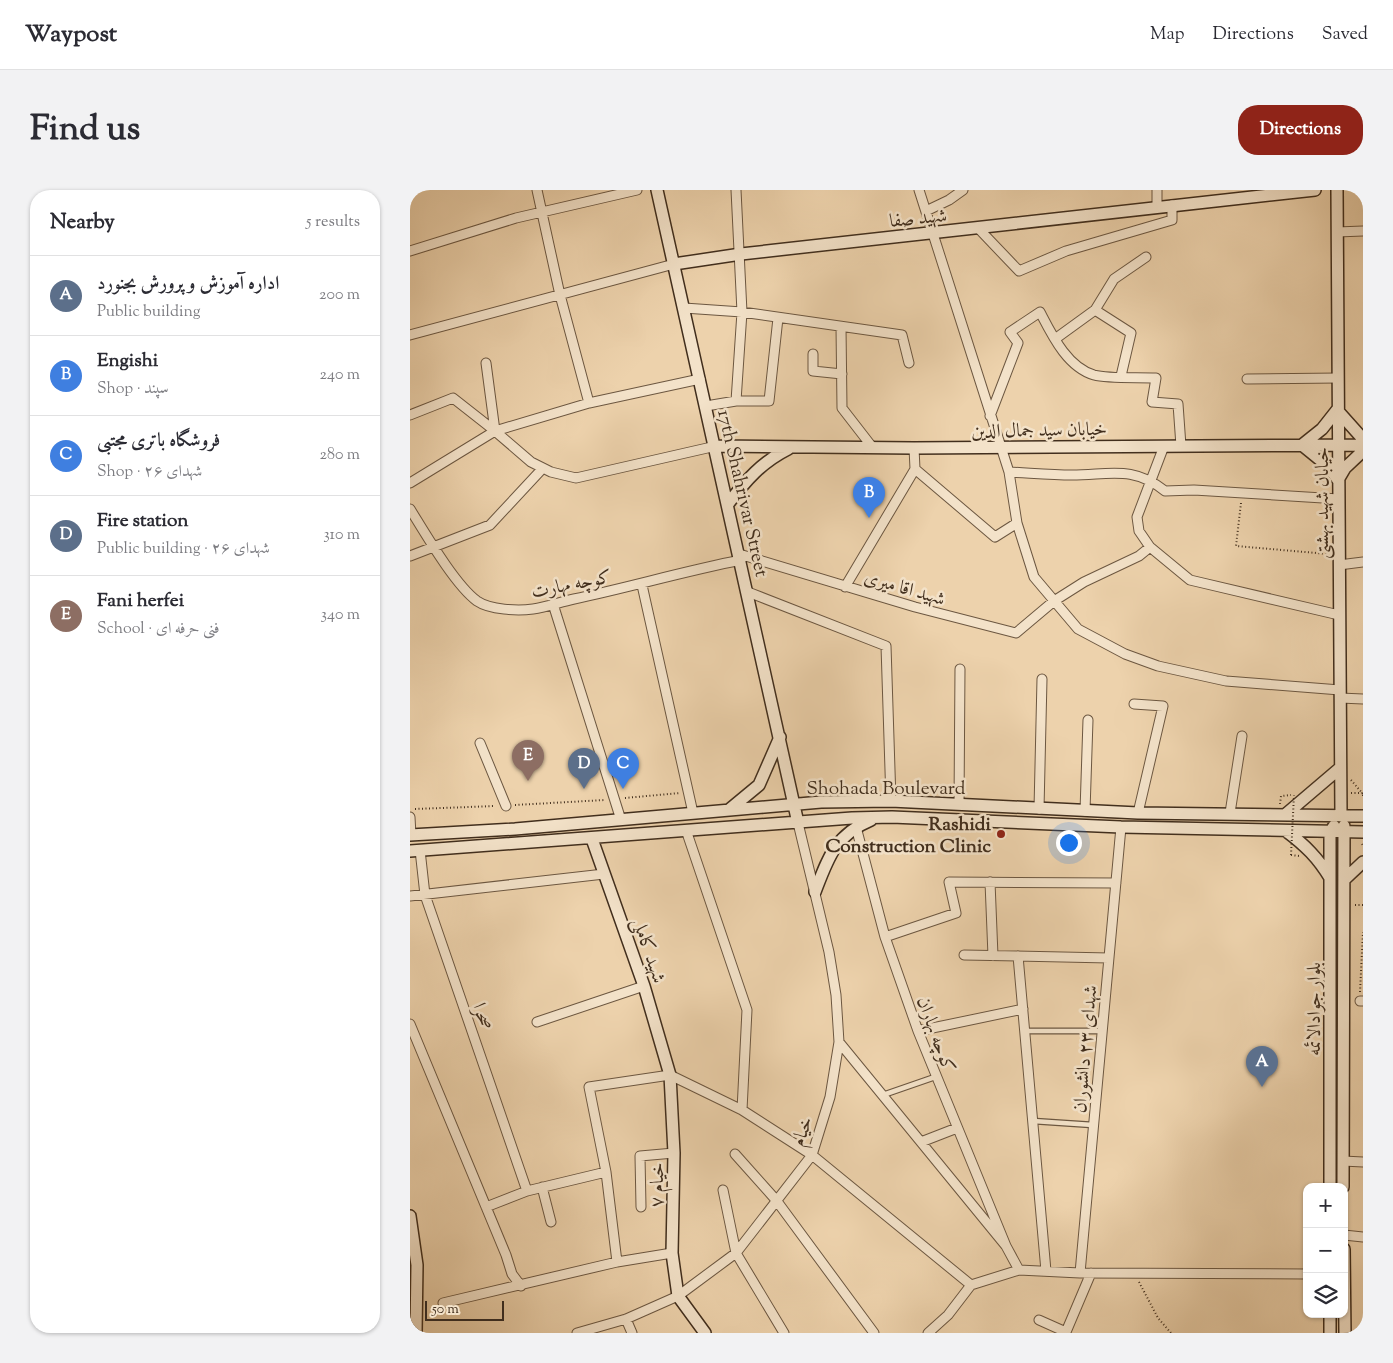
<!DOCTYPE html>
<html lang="en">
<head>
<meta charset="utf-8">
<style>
  :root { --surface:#fff; --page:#f2f2f3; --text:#2b2b33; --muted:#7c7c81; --line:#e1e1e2; --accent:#8f2418 }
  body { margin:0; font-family:"Sorts Mill Goudy",Amiri,serif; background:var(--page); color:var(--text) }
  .controls { position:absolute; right:15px; bottom:15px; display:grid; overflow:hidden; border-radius:10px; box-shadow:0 1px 4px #0004 }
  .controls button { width:45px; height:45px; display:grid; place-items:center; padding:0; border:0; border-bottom:1px solid var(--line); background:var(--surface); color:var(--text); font:25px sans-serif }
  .scale { position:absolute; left:15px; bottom:12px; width:79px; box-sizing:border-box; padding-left:5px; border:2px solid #412e1d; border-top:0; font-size:14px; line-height:18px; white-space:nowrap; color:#412e1d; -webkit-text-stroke:4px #f3e2c9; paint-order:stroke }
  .you { position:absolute; left:658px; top:652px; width:18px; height:18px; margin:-12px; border:4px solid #fff; border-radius:50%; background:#1a73e8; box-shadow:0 0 0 8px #1a73e833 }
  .badge { display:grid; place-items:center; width:32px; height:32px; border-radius:50%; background:var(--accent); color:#fff; font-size:16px; font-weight:700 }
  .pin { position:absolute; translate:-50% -41px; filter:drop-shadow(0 1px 2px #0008) }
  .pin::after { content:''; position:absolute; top:26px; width:18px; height:15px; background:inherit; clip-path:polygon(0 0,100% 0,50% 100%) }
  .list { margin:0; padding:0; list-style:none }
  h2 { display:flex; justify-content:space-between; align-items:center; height:65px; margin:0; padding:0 20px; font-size:21px }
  h2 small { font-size:16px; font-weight:400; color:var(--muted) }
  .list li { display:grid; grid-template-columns:32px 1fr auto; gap:15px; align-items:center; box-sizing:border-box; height:80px; padding:0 20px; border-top:1px solid var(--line) }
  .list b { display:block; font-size:19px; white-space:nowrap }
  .list p { margin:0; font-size:16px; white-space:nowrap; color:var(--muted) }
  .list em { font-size:16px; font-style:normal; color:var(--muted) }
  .icon { flex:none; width:28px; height:28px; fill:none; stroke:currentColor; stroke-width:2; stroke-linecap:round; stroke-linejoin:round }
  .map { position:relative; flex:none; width:953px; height:1143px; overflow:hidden; border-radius:20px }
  header { display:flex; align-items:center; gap:30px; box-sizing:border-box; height:70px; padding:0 25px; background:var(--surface); border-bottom:1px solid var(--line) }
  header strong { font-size:24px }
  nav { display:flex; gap:28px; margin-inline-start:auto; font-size:18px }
  .intro { display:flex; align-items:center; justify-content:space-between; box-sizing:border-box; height:120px; padding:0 30px }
  h1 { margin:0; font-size:35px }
  .button { padding:12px 22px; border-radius:20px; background:var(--accent); color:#fff; font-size:18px; font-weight:700 }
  main { display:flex; gap:30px; padding:0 30px }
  aside { flex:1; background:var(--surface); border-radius:20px; box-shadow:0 1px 4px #0004 }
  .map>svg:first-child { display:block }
</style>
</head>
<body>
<header>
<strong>Waypost</strong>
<nav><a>Map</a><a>Directions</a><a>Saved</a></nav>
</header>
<div class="intro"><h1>Find us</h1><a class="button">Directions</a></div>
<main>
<aside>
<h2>Nearby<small>5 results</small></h2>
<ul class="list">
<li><span class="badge" style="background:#5c6f8a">A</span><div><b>اداره آموزش و پرورش بجنورد</b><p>Public building</p></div><em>200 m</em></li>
<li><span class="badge" style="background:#3f7fe0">B</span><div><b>Engishi</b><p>Shop · سپند</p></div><em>240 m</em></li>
<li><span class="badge" style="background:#3f7fe0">C</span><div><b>فروشگاه باتری مجتبی</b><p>Shop · شهدای ۲۶</p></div><em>280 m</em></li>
<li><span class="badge" style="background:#5c6f8a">D</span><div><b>Fire station</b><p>Public building · شهدای ۲۶</p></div><em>310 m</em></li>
<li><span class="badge" style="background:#8d6e63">E</span><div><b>Fani herfei</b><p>School · فنی حرفه ای</p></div><em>340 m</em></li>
</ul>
</aside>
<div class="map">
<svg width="953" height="1143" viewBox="0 0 953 1143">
  <rect width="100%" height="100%" fill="#edd2ac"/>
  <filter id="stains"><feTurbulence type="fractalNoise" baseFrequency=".004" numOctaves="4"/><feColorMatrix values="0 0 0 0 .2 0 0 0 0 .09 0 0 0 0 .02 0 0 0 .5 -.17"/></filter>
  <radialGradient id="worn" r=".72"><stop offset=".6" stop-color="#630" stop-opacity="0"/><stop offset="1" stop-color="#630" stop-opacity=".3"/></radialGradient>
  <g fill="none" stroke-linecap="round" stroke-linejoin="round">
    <g stroke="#6c5741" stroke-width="7">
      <path id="lane" d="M615,841H692
        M473,905L525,887
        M623,931L683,935"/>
    </g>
    <g stroke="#6c5741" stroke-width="11">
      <path id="street" d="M127,0L150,105L179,213
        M509,0L599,282L607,333L624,387L668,439L715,464L748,476L816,491L930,500
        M747,16V0
        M516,21L539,10L553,0
        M568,38L609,81L656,61L762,30V15
        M927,42L953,41
        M0,61L106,28L227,0
        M274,118L332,122L492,145L499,173
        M685,120L721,143L711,186
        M431,137L432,218L463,258
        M0,145L264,74
        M645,149L685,120L704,89L736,67
        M403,164V181L432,184
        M76,173L85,241L121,272L141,282L166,288L306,256
        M837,189L928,188
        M326,211H359L368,128
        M296,216L326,211L332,122L326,0
        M0,225L43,208L85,241
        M580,226L608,153L600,142L630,122C642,145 657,177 684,185C699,189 729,187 746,188L742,212L768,214L771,256
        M754,256L727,327L729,341L740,357L780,390L929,425
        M504,258L505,279L585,347L607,333
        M599,282C620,283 641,285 662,285C699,285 723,275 755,301L784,300L929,309
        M0,293L85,241L179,213L290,189
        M0,319C15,343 45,395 67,411C80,420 108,421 123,419C137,417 150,412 164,409C220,397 275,381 331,370
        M329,364L505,417L606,443L644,411L674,392L729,366L740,357
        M0,366L80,335L133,278
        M929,375L953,372
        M232,395L283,623
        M435,397L505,279
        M338,402L476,456L481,611
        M143,414L211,630
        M930,508L953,509
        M724,514L753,516L728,623
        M70,553L96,616
        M549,614L550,479
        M629,619L632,489
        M675,621L678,530
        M820,623L832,546
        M0,627L1,645
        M446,637L475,747L508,841L596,1056
        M276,640L337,820L332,920
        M10,660L15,705L117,1001
        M580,692L583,766
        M0,706L194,684
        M475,747L546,723L539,692L706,693
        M554,765L699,768
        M608,766L636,1081
        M950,811H953
        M127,832L234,796
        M0,834L96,1065L102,1084L111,1096
        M508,841L613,819
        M429,852L596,1056L609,1080
        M511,952L547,938
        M325,964L366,1010L464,1143
        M933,971L953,972
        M132,997L141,1032
        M313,1000L326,1063L374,1143
        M76,1017L117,1001L196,982
        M231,1017L230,966L264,963
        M934,1045L953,1047
        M207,1072L196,982L179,897L260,885L332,920L402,965L561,1095
        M670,1083L711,637
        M33,1113L207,1072L262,1063
        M216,1129L222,1143
        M629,1130L656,1142L681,1083
        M167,1143L216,1129L268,1106L326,1063L402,965L420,907L429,852L426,805L419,762L388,633
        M518,1143L538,1125L561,1095L609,1080L670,1083L897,1084"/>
    </g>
    <g stroke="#412e1d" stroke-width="14">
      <path id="secondary" d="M247,0L388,633
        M927,0L931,626
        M264,74L331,64L905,0
        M953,249L927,220L912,239L892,255L919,277L928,290L935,278L953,261
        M306,256L504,258L953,255
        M318,314C336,290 352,272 378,259
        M320,619L349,595L370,547
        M876,624L930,578
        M876,641C895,655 908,668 920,688
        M0,645L105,639L411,612L481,611L728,623L953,626
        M182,649L234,796L260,885L264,963L262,1063L268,1106L295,1143
        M0,661L442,628L482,627L711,637L953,642
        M935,689L953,672
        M405,702C418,668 425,645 461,630
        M920,997V642L924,636
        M933,997L934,636
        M0,1026L7,1075L6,1143
        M934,1059L935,1143
        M920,1143V1124"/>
    </g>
    <path stroke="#412e1d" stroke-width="2" stroke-dasharray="1 2.5" stroke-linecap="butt" d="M831,313L826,356L918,364
      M941,590L953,604
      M941,603H953V606
      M215,608L270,603
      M870,614L871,606L881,605
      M105,615L195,610
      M5,619L85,616
      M952,654L953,656
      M881,665L890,666
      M945,715H953
      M950,802L953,742
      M729,1092L748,1128L761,1143"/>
    <use href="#lane" stroke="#f3e2c9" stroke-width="4.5"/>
    <use href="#street" stroke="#f3e2c9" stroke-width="9"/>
    <use href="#secondary" stroke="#f3e2c9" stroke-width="11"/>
    <path stroke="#412e1d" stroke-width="2" stroke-dasharray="1 2.5" stroke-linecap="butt" d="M881,665L884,605"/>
  </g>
  <circle fill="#8f2418" stroke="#f3e2c9" stroke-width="2" cx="591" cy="644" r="5"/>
  <g text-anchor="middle" stroke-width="5" stroke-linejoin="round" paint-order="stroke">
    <g font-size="19" fill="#412e1d" stroke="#f3e2c9">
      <text transform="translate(508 27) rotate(-6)" y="7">شهید صفا</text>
      <text transform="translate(629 239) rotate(-1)" y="7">خیابان سید جمال الدین</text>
      <text transform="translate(334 303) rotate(77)" y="7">17th Shahrivar Street</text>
      <text transform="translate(911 313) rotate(-90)" y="7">خیابان شهید بهشتی</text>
      <text transform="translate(161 393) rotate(-11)" y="7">کوچه مهارت</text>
      <text transform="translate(495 397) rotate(16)" y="7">شهید اقا میری</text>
      <text x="476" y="604">Shohada Boulevard</text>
      <text transform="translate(240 760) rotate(71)" y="7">شهید کاملی</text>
      <text transform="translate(903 819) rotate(-90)" y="7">بلوار جوادالائمه</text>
      <text transform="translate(74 826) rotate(71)" y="7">صحرا</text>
      <text transform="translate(527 844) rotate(70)" y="7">کوچه بهاران</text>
      <text transform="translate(674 859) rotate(-85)" y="7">شهدای ۲۳ دانشوران</text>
      <text transform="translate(391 941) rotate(-70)" y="7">خیام</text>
      <text transform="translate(246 995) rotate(-89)" y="7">خیام ۷</text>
    </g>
    <g font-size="19" font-weight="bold" fill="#412e1d" stroke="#f3e2c9" text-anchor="end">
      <text x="581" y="640">Rashidi<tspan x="581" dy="22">Construction Clinic</tspan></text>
    </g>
  </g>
  <rect width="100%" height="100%" filter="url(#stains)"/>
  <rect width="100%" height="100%" fill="url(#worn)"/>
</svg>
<div class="controls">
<button>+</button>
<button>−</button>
<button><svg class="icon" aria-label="layers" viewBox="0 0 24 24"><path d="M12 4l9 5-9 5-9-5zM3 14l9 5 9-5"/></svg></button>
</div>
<div class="scale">50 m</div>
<div class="you"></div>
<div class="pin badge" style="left:852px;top:897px;background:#5c6f8a">A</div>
<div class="pin badge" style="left:459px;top:328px;background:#3f7fe0">B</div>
<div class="pin badge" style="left:213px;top:599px;background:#3f7fe0">C</div>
<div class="pin badge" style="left:174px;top:599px;background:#5c6f8a">D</div>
<div class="pin badge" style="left:118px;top:591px;background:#8d6e63">E</div>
</div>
</main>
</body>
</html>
